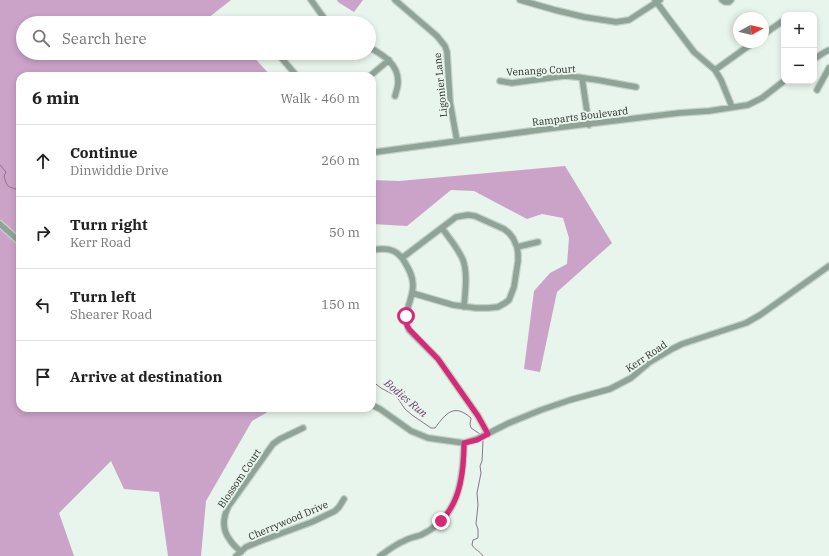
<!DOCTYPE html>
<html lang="en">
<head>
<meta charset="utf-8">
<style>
  :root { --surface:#fff; --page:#f6f6f6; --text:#222; --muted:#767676; --line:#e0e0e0 }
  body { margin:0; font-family:"IBM Plex Serif",serif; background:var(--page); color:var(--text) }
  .controls { position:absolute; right:12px; top:12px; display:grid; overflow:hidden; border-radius:8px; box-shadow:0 2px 6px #0003 }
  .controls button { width:36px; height:36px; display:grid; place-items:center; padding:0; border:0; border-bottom:1px solid var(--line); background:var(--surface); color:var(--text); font:20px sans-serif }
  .compass { position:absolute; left:733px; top:12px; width:36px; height:36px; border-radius:50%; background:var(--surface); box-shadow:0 2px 6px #0003; rotate:82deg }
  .stop { position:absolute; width:12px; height:12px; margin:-9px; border:3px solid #db2777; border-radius:50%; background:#fff }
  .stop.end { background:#db2777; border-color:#fff; box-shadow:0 1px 4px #0008 }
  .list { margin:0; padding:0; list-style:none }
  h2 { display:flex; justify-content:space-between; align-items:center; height:52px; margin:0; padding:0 16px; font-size:17px }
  h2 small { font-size:13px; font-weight:400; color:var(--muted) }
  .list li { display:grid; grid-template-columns:26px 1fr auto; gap:12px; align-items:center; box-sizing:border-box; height:72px; padding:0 16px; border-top:1px solid var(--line) }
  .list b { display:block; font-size:15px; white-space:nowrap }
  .list p { margin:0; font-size:13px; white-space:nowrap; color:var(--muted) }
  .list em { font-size:13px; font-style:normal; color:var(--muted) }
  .icon { flex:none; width:22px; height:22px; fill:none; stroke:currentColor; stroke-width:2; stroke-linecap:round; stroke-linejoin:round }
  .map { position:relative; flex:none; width:829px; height:556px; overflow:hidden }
  .search { position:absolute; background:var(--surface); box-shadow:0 2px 6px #0003; left:16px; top:16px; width:360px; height:44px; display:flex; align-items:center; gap:10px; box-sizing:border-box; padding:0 14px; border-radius:22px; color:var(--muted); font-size:15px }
  .panel { position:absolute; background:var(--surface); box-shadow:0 2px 6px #0003; left:16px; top:72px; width:360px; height:340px; border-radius:12px }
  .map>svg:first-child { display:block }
</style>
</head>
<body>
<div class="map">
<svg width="829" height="556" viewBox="0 0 829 556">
  <rect width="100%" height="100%" fill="#e8f5ec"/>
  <path fill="#cba2c8" d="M0,0H231L208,18L207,23H23V53H219L226,57L234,53H250L271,76H20V408H275L252,421L206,501L201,556H168L159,492L124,489L111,461L59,513L74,556H0Z
    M337,0H363L354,12L338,2Z
    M565,166L612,243L557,292L540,372L524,369L534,291L550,273L567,264L569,238L563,218L542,214L527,219L474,191L451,190L407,226L372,224V180L399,181Z"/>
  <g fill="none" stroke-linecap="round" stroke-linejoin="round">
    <path stroke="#8c728b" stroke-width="1" d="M0,165L6,172L4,176C8,191 9,185 20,191
      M20,196L19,199L20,203
      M372,381L381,388L394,395L399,400L405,409L412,415L431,428H435C446,413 454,403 471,418L470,424L471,428L480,434
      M483,441L482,461L480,466L481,473L477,493L478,505L476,524L478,529V538L473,540L472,545C476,551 479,550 483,556"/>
    <g stroke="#c5d1c9" stroke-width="8">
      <path id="minor" d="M311,0L324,18L329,23
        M395,0L437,36L445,46L447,52L450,102L457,141
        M520,0L555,10L584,17L616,22L629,20L660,0
        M655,0L669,19L694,52L715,70L721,80L732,107
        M722,0L725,2H729L731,0
        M763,35L784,20
        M369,47C383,55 399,64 398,83C398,87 396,92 395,96
        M277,53L297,76
        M814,59L825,52L829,50
        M715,70L754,42
        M370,76L389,60
        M582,78L589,125
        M500,81L512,83L564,76C588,77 612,83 636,87
        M817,90L829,68
        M372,151L376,152L546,129L679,113L709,111L748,105L762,98L784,81
        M0,224L20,242
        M442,228C449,238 458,248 463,260C468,274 465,292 464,307
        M517,247L538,242
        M372,250C386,248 396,248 404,261C409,269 413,276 413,285C413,301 401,314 409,330L438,359L478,416L488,434
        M402,258L456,217L468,215L475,216L504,229L509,233L513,238L517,247L518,254V261L514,287L509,300L505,303L498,307L488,308H476L453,305L412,293
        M372,405L380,409L411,431L428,438L464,443L477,439L509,423L541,410L570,400L610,389L631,378L650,362L672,349L682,344L746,323L760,315L829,266
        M241,552C237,548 233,545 230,540C222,530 223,518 228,507L273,444L280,439L303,428
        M236,556L246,547L258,542L312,522L335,511L339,507L344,499
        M380,556C387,551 396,544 404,541C409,538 415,537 421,535C459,517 463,480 464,443"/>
    </g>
    <use href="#minor" stroke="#8fa496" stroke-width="5.5"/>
  </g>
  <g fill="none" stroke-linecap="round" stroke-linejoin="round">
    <path stroke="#db2777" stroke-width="5" d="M406,316L407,326L410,330L438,359L478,416L488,434L477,440L464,443C464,470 461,501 441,521"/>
  </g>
  <g text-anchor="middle" stroke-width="4" stroke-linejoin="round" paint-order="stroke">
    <g font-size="10" fill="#272b28" stroke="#e8f5ec">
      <text transform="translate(541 70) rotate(-3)" y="4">Venango Court</text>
      <text transform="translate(440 85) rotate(-96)" y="4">Ligonier Lane</text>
      <text transform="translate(580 116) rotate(-7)" y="4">Ramparts Boulevard</text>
      <text transform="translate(646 356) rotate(-34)" y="4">Kerr Road</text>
      <text transform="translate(239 478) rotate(-56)" y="4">Blossom Court</text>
      <text transform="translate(288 520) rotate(-23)" y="4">Cherrywood Drive</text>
    </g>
    <g font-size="11" font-style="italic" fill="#6b3869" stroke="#e8f5ec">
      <text transform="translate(406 398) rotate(40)" y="4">Bodies Run</text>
    </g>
  </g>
</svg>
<div class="controls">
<button>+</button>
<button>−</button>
</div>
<svg class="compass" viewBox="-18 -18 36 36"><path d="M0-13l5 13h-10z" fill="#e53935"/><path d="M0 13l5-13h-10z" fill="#767676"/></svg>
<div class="stop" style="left:406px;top:316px"></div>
<div class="stop end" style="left:441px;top:521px"></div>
<div class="search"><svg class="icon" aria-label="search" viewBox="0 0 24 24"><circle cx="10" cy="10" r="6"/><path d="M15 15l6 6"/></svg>Search here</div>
<section class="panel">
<h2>6 min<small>Walk · 460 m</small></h2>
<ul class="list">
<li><svg class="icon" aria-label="ahead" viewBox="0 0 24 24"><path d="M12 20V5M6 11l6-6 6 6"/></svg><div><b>Continue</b><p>Dinwiddie Drive</p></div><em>260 m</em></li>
<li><svg class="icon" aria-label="right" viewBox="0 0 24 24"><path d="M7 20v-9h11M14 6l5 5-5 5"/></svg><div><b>Turn right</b><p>Kerr Road</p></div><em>50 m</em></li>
<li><svg class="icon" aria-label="left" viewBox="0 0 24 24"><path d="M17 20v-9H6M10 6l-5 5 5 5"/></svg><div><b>Turn left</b><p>Shearer Road</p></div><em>150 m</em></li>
<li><svg class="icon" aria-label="arrive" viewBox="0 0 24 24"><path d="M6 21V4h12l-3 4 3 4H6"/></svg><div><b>Arrive at destination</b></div></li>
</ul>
</section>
</div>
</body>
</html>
